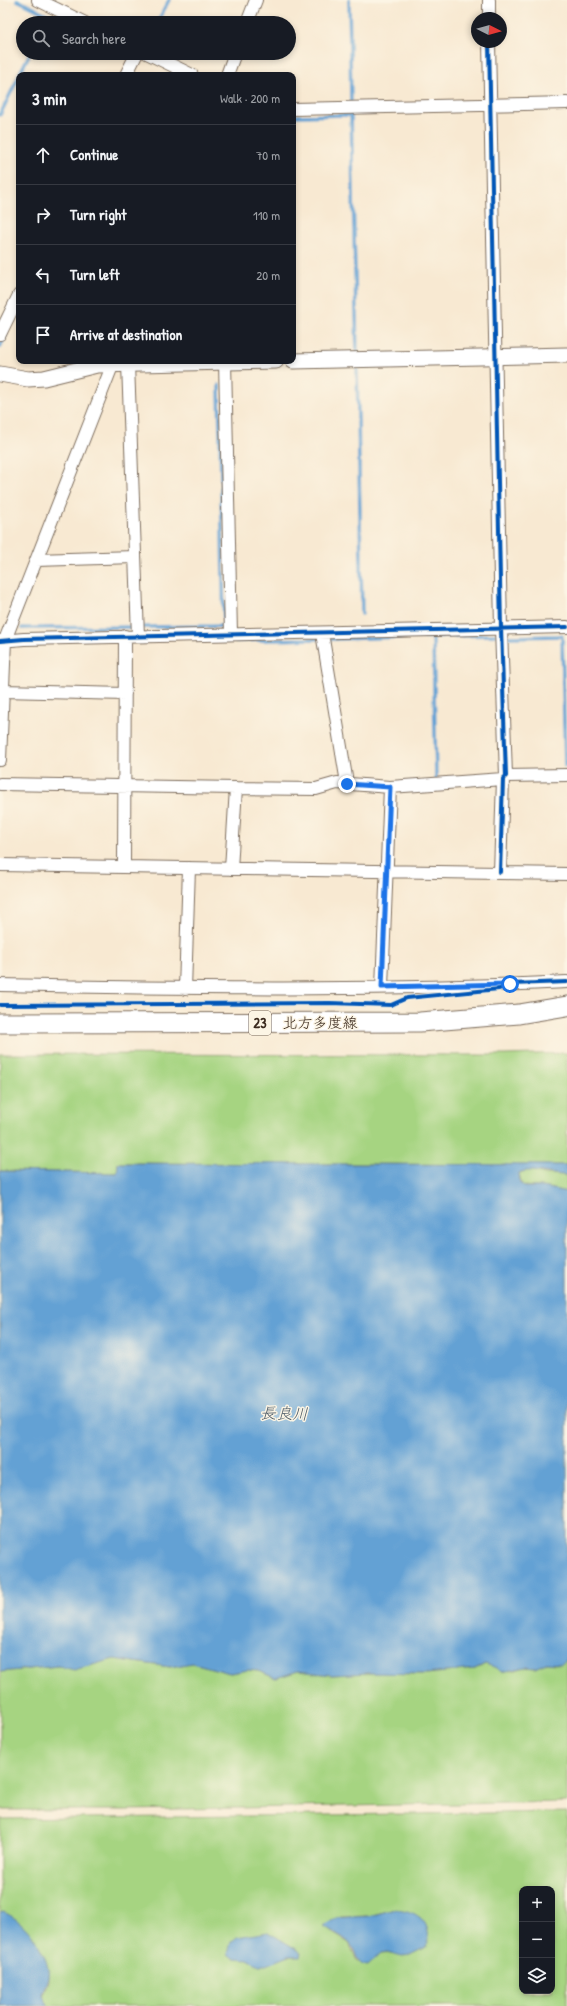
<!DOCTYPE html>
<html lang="en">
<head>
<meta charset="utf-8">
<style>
  :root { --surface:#171b24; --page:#242831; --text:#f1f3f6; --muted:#9ea1a6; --line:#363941 }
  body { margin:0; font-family:"Patrick Hand","Klee One",sans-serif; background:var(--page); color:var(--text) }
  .controls { position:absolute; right:12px; bottom:12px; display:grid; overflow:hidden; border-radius:8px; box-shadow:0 2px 6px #0003 }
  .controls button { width:36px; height:36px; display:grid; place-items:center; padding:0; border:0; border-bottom:1px solid var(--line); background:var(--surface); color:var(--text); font:20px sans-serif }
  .compass { position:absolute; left:471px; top:12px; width:36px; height:36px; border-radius:50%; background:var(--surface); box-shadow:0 2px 6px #0003; rotate:96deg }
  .stop { position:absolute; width:12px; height:12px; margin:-9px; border:3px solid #1a73e8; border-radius:50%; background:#fff }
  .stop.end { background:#1a73e8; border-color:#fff; box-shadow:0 1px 4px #0008 }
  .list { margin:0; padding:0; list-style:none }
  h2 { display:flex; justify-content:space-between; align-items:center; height:52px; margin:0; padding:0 16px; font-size:17px }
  h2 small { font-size:13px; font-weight:400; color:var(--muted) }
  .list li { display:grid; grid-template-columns:26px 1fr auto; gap:12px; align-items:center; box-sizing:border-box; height:60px; padding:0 16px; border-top:1px solid var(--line) }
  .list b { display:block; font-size:15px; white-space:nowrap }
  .list em { font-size:13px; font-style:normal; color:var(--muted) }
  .icon { flex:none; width:22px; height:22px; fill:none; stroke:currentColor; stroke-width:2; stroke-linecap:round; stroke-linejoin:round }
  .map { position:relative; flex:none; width:567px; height:2006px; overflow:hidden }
  .search { position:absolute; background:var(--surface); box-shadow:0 2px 6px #0003; left:16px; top:16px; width:280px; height:44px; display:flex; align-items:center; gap:10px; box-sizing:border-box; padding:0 14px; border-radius:22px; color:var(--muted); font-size:15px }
  .panel { position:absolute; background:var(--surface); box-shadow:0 2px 6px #0003; left:16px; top:72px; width:280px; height:292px; border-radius:8px }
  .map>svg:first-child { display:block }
</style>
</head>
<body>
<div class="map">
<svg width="567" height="2006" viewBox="0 0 567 2006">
  <rect width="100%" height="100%" fill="#fcf5e5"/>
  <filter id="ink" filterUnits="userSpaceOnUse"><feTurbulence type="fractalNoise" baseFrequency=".025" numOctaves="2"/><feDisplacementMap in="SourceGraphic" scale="8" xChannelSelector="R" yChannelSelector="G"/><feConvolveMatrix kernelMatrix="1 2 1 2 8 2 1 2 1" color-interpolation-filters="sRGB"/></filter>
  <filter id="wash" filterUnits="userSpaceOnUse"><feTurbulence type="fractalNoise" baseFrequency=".012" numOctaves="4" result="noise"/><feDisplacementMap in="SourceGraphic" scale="16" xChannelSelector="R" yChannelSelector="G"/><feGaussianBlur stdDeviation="0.9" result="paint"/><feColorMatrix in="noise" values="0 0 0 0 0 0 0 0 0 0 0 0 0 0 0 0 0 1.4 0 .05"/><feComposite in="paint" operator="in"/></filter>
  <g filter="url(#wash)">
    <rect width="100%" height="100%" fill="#f8e9d2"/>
    <path fill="#a6d481" stroke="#707f50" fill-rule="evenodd" d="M567,1053V1165L118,1163V1173L0,1171V1054L504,1055Z
      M529,1170L545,1174L567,1175V1192L543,1187L522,1186L519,1173Z
      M114,1659L170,1667L193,1663L230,1673L248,1670L258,1671L276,1678L298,1671L332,1675L368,1673L426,1674L475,1669L485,1664L511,1671L525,1667L535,1668L546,1663L555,1664L567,1660V1802L127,1810H0V1672L58,1666L74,1669Z
      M567,1812V2006H49L42,1996L48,1981V1969L3,1912L0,1913V1819ZM522,1889H552V1991H522ZM396,1909L411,1955C400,1956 391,1951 381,1953L374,1960L357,1961L349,1943L331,1932L340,1917L368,1916ZM281,1940L295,1950V1956C276,1955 267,1971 248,1959Z"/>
    <path fill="#63a1d4" stroke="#4f6679" d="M118,1163L567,1165V1175C554,1176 528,1167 519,1173L520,1183L525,1187H543L567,1192V1660L561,1664L546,1663L535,1668L525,1667L501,1672L497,1668L485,1664L475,1669L426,1674L368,1673L332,1675L298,1671L276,1678L258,1671L248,1670L230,1673L193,1663L170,1667L114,1659L74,1670L58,1666L0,1672V1171L117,1173Z
      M396,1909C419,1911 433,1923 427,1947L411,1955L402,1956L387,1952L381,1953L368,1965C355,1964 357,1953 351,1945C345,1937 332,1932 324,1926C337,1914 352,1918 368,1916C378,1914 387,1911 396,1909Z
      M3,1912C23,1919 45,1948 48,1969C50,1980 43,1986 42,1995L49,2006H0V1913Z
      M268,1932L301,1952L300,1956H288L266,1965H259L248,1959L233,1958L228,1954L231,1942L237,1937Z"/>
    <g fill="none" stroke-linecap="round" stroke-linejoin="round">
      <path stroke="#63a1d4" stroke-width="3.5" d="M17,0L65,23
        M349,0L351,102
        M45,23L48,15
        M157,23L169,0
        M127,53L129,54
        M19,75L30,53
        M351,112L357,353
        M0,115L19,76
        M293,116L351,115
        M0,347L6,334
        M357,366L362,614
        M219,385L224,629
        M142,627L224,626
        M22,628L131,627
        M433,637L436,779
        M508,637L562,636L565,766
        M224,639V641L317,639
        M329,642L328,639L495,635"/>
    </g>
  </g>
  <g filter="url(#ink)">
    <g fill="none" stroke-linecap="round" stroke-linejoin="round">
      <g stroke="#7d6d5d" stroke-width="14">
        <path id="minor" d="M38,0L85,23
          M489,0V18
          M247,23L256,0
          M489,42L501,628L506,776L503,779L500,872
          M147,53L192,75
          M126,75L137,53
          M227,75L235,53
          M293,109L567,103
          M0,334L19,295
          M225,361L231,634
          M128,364L138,636
          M36,560L135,557
          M322,633L347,783
          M0,641L24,639L567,627
          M3,691L125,694
          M0,760L5,640L114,361
          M506,776L567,775
          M0,784L236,788
          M0,865L567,874
          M124,866L125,636
          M231,869L236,788L316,789L337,783L390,787L503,779
          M0,985C189,989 378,991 567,982
          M382,987L390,787
          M185,989L189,868"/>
      </g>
      <g stroke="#7d6d5d" stroke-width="17">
        <path id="tertiary" d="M293,361L567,355
          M0,374L28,379L44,378L97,365L276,361"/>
      </g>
      <g stroke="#7d6d5d" stroke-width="21">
        <path id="primary" d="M0,1023L420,1022L519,1014L567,1006"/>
      </g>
      <use href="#minor" stroke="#fff" stroke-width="12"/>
      <use href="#tertiary" stroke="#fff" stroke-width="15"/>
      <use href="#primary" stroke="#fff" stroke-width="19"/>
      <g stroke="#fcf5e5" stroke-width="6">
        <path id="cycleway" d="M489,42L501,628L506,776L503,779L500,872
          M0,641L24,639L567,627
          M0,1005L330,1003L391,1005L407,998L499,989L511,984L567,982"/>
      </g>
      <use href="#cycleway" stroke="#0057b8" stroke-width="4"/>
    </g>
  </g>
  <g fill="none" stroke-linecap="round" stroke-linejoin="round" filter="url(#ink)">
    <path stroke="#1a73e8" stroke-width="5" d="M347,784L390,787L382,987L510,984"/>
  </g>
  <g text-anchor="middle" stroke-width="3" stroke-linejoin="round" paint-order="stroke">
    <rect fill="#fcf5e5" stroke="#75675a" stroke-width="1" x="249" y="1011" width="22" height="24" rx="3"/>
    <g font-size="14" font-weight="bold" fill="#3b2a1e">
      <text x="260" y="1028">23</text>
    </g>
    <g font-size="15" fill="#3b2a1e" stroke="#fcf5e5">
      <text x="320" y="1028">北方多度線</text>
    </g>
    <g font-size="16" font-style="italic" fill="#4b5a67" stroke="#fcf5e5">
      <text transform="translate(284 1413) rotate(1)" y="6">長良川</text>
    </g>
  </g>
</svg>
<div class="controls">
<button>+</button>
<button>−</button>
<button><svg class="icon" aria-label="layers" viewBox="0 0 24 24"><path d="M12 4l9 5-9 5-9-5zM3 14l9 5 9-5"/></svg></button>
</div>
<svg class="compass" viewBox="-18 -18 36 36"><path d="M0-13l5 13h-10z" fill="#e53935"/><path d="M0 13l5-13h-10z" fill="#9ea1a6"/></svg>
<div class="stop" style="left:510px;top:984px"></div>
<div class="stop end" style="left:347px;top:784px"></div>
<div class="search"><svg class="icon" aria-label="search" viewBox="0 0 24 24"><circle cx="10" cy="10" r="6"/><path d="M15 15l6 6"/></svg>Search here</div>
<section class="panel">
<h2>3 min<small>Walk · 200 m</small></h2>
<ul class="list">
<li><svg class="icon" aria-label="ahead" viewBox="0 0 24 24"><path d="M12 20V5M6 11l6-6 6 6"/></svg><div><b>Continue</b></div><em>70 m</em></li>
<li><svg class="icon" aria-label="right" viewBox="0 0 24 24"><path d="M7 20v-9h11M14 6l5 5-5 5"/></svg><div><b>Turn right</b></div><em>110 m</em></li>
<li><svg class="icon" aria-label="left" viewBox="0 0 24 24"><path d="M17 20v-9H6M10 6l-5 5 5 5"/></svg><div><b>Turn left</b></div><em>20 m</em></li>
<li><svg class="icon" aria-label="arrive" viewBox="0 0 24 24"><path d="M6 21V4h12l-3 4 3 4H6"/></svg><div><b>Arrive at destination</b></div></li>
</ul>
</section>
</div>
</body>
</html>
